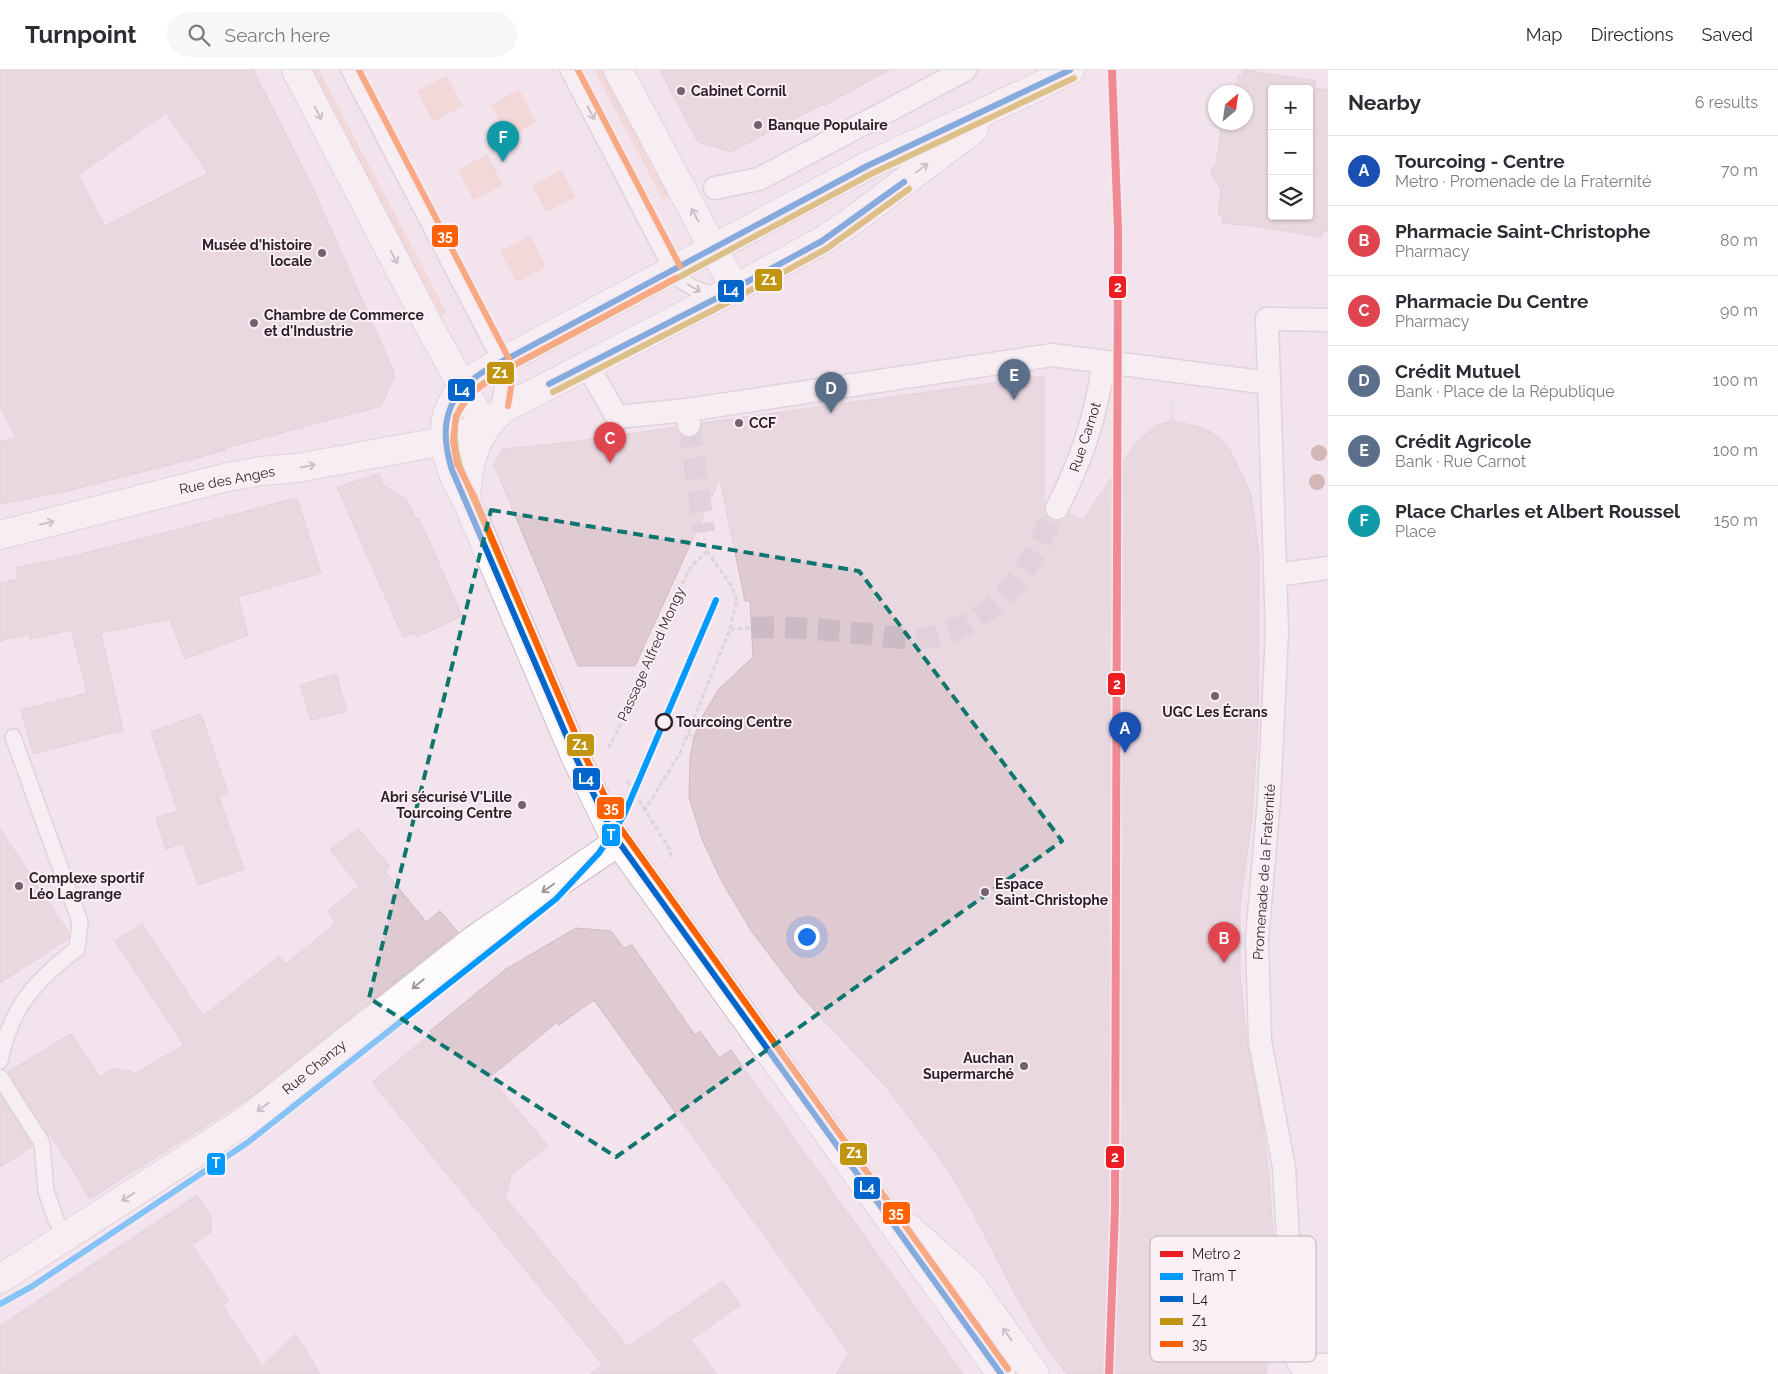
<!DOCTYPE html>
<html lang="en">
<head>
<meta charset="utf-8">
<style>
  :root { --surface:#fff; --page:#f7f7f7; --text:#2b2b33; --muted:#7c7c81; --line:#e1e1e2; --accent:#74626d }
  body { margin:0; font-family:Raleway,sans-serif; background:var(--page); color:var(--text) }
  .controls { position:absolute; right:15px; top:15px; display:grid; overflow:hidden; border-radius:5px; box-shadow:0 1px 4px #0004 }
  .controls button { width:45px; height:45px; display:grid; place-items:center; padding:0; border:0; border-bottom:1px solid var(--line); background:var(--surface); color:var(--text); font:25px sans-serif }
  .compass { position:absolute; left:1208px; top:15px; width:45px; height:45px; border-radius:50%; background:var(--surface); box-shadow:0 1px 4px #0004; rotate:29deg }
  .you { position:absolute; left:806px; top:866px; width:18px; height:18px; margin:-12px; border:4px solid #fff; border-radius:50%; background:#1a73e8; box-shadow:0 0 0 8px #1a73e833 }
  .badge { display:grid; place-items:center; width:32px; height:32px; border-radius:50%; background:var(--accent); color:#fff; font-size:16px; font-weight:700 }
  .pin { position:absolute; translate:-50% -41px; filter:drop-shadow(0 1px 2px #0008) }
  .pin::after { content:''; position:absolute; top:26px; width:18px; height:15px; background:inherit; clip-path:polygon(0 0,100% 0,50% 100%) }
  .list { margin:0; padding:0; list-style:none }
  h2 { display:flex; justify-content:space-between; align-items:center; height:65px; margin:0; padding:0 20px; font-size:21px }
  h2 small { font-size:16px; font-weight:400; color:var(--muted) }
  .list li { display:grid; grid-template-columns:32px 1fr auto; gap:15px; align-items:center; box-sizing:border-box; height:70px; padding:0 20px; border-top:1px solid var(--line) }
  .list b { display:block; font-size:19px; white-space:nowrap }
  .list p { margin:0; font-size:16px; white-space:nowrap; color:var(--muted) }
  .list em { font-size:16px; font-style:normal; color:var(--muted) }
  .icon { flex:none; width:28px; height:28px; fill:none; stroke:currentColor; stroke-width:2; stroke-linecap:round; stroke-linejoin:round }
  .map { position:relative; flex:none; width:1328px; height:1304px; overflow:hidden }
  header { display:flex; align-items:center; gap:30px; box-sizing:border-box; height:70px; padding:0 25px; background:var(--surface); border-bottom:1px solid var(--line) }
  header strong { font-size:24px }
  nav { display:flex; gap:28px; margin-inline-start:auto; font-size:18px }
  .search { width:350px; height:45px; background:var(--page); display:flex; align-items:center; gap:12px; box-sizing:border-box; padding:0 18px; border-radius:28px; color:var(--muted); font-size:19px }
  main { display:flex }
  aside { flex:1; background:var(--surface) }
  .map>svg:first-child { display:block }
</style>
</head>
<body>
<header>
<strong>Turnpoint</strong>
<div class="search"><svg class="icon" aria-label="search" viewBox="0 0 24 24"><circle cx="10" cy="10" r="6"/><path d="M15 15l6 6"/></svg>Search here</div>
<nav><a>Map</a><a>Directions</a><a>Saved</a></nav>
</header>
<main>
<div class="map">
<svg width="1328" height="1304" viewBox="0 0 1328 1304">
  <rect width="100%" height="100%" fill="#f3e3ec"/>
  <path fill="#f3cac0" d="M306,0H319L447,243L437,248Z
    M594,0H607L672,125L663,130Z
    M447,6L463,36L433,52L417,21Z
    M519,19L536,52L508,67L491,35Z
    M487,84L503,115L473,130L458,100Z
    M561,100L576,127L546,142L532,115Z
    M530,165L546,197L516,212L500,181Z"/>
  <path fill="#dfcad2" stroke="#cdbbc2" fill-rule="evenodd" d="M0,0H253L312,116L394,302V308L381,336L226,378V380L193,389L62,422L0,434V371L16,368L0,336ZM166,43L208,103L105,156L78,105Z
    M660,0H889L824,36L823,34L731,82L698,72Z
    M1243,0L1316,11L1315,18L1328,20V162L1322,161L1321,167L1262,157L1222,153L1223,147L1218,145L1221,119L1210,102L1216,95L1222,52H1246V22H1235L1238,5L1243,6ZM1272,19H1309V146H1272Z
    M1044,306V432L1046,445L1051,450L1058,451L1069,443L1083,450L1134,375L1155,356L1172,351L1197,356L1211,362L1221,370L1230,380L1251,424L1259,483L1258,652L1252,749L1240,834V904L1247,973L1262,1050L1269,1105L1275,1195L1272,1270L1266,1304H1067L1045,1275L1015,1224L971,1139L944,1094L887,1018L800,925L752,862L721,810L702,769L689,727L690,688L694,667L702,647L719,619L753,587L750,531H745L720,409L635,596H578L494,395L503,379L573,372L676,357L684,367L691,368L701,360L702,353Z
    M379,404L383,415L407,430L416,449L419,448L462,546L417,567L415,563L403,567L337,417Z
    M297,428L321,503L238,527L248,565L185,589L170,549L101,563L123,660L33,684L21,640L87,623L71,560L30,569L29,564L0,571V513L18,509L16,498L82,484Z
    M336,604L347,641L311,650L300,615Z
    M201,644L228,723L219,727L244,799L198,815L183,773L166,779L156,748L178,741L151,662Z
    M358,758L390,797L385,801L426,852L440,841L458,862L248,1029L90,1129L50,1064L48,1066L8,1002L71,964L100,1007L114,998L136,1003L184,975L115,871L142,854L203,946L279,886L286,894L336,853L327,841L359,816L330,780Z
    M0,759L69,863V868L0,913Z
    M576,858L611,861L624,878L632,875L695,965L700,961L719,988L731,980L963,1304H836L849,1283L594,930L559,955L556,953L490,1007L548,1076L512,1104L505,1127L628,1277L723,1211L740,1235L691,1270L717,1304H590L603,1295L372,1012L432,963L430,961L506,899Z
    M0,1024L33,1076L0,1097Z
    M197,1125L211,1147V1162L192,1175L229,1231L223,1236L262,1296L296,1264L320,1304H0V1256Z"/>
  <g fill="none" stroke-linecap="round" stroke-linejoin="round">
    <path stroke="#ccbbc5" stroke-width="22" stroke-dasharray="22 11" stroke-linecap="butt" d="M689,355L704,462
      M752,558C791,556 828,560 867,564C887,566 911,571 931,567C967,560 1000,535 1021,505C1035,485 1046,460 1057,438"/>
    <g stroke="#ccbcc6" stroke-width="18">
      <path id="service" d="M349,0L501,292C506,310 501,326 497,343
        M568,0L672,200C684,216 700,222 719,226
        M0,991C10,939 35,910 77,879L80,852L13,667
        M0,1007L42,1073L46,1121L56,1150L66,1167"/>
    </g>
    <g stroke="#ccbcc6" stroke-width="25">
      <path id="pedestrian" d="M715,118L759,109L965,0
        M1328,250L1267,249L1277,562L1269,729L1257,869L1260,971L1284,1097L1288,1169L1287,1269L1300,1295H1328
        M593,305L617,347L687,340L689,355
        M687,340L1052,285L1269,313
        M1057,438C1083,387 1095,349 1104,292
        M1276,505L1328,498"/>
    </g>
    <g stroke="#ccbcc6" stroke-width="30">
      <path id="minor" d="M0,1209L248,1049L475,869L618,772"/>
    </g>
    <g stroke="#ccbcc6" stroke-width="30">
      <path id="tertiary" d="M0,465L228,407L261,401L297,398L444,371L485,357"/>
    </g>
    <g stroke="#ccbcc6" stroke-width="30">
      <path id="secondary" d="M296,0L434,265L485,357
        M618,0L735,219
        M466,429C468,391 475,362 505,338L721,226L822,171L848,154L974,59
        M910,1159L969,1212L1035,1304
        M1001,1304L613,764L576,688L466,429C444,392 431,345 468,313C478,304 490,298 501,292L867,96L1029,21L1070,0"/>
    </g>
    <path stroke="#dcd6d9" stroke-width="3" stroke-dasharray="5 2.5" stroke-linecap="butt" d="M1172,351L1173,331
      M730,559L752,558
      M688,664L694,667
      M608,678L618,660L685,508L691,497L707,481
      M627,711L645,740
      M671,787L670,780L645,740L680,683L730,559L737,530L732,517L707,481L704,462"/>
    <use href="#service" stroke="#fdfbfc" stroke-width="15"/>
    <use href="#pedestrian" stroke="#fdfbfc" stroke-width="22"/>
    <use href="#minor" stroke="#fdfbfc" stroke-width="28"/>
    <use href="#tertiary" stroke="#fdfbfc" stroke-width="28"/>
    <use href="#secondary" stroke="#fdfbfc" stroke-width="28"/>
    <g stroke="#faf0f5" stroke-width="10">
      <path id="bus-1" d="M549,314L721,226L822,171L904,112
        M1001,1304L613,764L576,688L452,400C438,355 446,323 488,299L867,96L1070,0"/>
    </g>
    <g stroke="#faf0f5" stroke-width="10">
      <path id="bus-2" d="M553,322L725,234L826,179L909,119
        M1008,1299L621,759L584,684L460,397C448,356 454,329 493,307L871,104L1074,8"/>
    </g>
    <g stroke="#faf0f5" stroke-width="10">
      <path id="bus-3" d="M359,0L509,289L513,305L508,336
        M578,0L680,196
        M676,208L506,299L470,324L456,346L453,371L457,394L474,426L584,684L621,759L1008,1299"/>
    </g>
    <use href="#bus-1" stroke="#06c" stroke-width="6"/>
    <use href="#bus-2" stroke="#c1950f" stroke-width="6"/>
    <use href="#bus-3" stroke="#ff6000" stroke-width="6"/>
    <g stroke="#faf0f5" stroke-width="10">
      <path id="tram-1" d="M0,1234L31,1217L247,1073L556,829L599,783L624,745L716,530"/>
    </g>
    <use href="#tram-1" stroke="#09f" stroke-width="6"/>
    <g stroke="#faf0f5" stroke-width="11">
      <path id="metro-1" d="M1109,1304L1115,1139L1118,160L1112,0"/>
    </g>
    <use href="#metro-1" stroke="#ed1d24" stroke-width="8"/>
  </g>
  <g fill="#b08477">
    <circle cx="1319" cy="383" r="8"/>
    <circle cx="1317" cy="412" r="8"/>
  </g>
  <defs><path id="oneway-shaft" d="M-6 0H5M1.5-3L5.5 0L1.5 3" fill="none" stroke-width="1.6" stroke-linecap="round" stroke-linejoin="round" transform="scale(1.25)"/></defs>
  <g stroke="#a0979d">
    <use href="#oneway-shaft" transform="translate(318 43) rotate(62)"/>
    <use href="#oneway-shaft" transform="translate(591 43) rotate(63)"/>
    <use href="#oneway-shaft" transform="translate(922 98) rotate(-37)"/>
    <use href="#oneway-shaft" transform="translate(695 145) rotate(-118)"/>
    <use href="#oneway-shaft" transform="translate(394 187) rotate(62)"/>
    <use href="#oneway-shaft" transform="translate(694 218) rotate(30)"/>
    <use href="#oneway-shaft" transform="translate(308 396) rotate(-11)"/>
    <use href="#oneway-shaft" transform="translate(47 453) rotate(-14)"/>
    <use href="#oneway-shaft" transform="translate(548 818) rotate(145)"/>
    <use href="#oneway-shaft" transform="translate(418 914) rotate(141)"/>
    <use href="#oneway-shaft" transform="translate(263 1037) rotate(144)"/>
    <use href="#oneway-shaft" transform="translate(128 1127) rotate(147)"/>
    <use href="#oneway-shaft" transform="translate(1007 1264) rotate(-126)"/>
  </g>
  <path d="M0 0H1328V1304H0ZM491,440L859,501L1062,771L616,1087L369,928Z" fill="#f3e3ec" fill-opacity=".55" fill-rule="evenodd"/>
  <path fill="none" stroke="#0f766e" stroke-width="4" stroke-dasharray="10 6" stroke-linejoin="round" d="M491,440L859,501L1062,771L616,1087L369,928Z"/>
  <g fill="#74626d" stroke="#faf0f5" stroke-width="2">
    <circle cx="681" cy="21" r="5"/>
    <circle cx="758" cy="55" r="5"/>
    <circle cx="322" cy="183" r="5"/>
    <circle cx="254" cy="253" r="5"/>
    <circle cx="739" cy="353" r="5"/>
    <circle cx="1215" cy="626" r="5"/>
    <circle cx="522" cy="735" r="5"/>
    <circle cx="19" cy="816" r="5"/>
    <circle cx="985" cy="822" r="5"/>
    <circle cx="1024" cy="996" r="5"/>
  </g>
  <circle fill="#faf0f5" stroke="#2f1d28" stroke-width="2.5" cx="664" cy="652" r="8"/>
  <g text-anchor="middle" stroke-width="4" stroke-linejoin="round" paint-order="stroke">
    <g font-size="14" font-weight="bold" fill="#2f1d28" stroke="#faf0f5" text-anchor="start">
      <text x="691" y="26">Cabinet Cornil</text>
      <text x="768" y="60">Banque Populaire</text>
      <text x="312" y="180" text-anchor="end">Musée d'histoire<tspan x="312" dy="16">locale</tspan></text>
      <text x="264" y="250">Chambre de Commerce<tspan x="264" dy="16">et d'Industrie</tspan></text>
      <text x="749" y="358">CCF</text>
      <text x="1215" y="647" text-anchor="middle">UGC Les Écrans</text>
      <text x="512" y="732" text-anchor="end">Abri sécurisé V'Lille<tspan x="512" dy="16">Tourcoing Centre</tspan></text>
      <text x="29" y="813">Complexe sportif<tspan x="29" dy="16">Léo Lagrange</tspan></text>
      <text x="995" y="819">Espace<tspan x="995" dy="16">Saint-Christophe</tspan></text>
      <text x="1014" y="993" text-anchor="end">Auchan<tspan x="1014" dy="16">Supermarché</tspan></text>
    </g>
    <g font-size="14" fill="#2f1d28" stroke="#faf0f5">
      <text transform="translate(1085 367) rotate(-72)" y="5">Rue Carnot</text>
      <text transform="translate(227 410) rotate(-11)" y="5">Rue des Anges</text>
      <text transform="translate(651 584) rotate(-66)" y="5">Passage Alfred Mongy</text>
      <text transform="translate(1264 802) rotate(-86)" y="5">Promenade de la Fraternité</text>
      <text transform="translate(314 997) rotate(-39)" y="5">Rue Chanzy</text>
    </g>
    <g font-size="14" font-weight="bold" fill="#2f1d28" stroke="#faf0f5" text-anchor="start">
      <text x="676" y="657">Tourcoing Centre</text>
    </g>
  </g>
  <rect x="1150" y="1166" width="166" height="126" rx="8" fill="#faf0f5" stroke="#bdb1b8" stroke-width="1"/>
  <rect x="1160" y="1181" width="23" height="6" fill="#ed1d24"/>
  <rect x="1160" y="1203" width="23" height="7" fill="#09f"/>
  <rect x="1160" y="1226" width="23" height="6" fill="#06c"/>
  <rect x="1160" y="1248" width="23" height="7" fill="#c1950f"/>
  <rect x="1160" y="1271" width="23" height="6" fill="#ff6000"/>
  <g font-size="14" fill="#2f1d28">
    <text x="1192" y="1189">Metro 2</text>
    <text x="1192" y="1211">Tram T</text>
    <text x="1192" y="1234">L4</text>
    <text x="1192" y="1256">Z1</text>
    <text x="1192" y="1279">35</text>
  </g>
  <g stroke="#faf0f5" stroke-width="2">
    <rect x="431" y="154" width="28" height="24" rx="5" fill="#ff6000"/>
    <rect x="754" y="198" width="29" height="24" rx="5" fill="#c1950f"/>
    <rect x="1108" y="205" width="19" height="24" rx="5" fill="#ed1d24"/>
    <rect x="717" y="209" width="28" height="24" rx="5" fill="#06c"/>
    <rect x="486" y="291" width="29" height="24" rx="5" fill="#c1950f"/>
    <rect x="447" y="308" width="29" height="24" rx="5" fill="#06c"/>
    <rect x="1107" y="602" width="19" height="24" rx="5" fill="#ed1d24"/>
    <rect x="566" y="663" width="29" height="24" rx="5" fill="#c1950f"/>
    <rect x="572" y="697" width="29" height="24" rx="5" fill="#06c"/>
    <rect x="596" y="726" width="29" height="24" rx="5" fill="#ff6000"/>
    <rect x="601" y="753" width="20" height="24" rx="5" fill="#09f"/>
    <rect x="839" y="1072" width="29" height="24" rx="5" fill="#c1950f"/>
    <rect x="1105" y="1075" width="20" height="24" rx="5" fill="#ed1d24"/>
    <rect x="206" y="1082" width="20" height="24" rx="5" fill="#09f"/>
    <rect x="853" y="1106" width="28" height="24" rx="5" fill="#06c"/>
    <rect x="882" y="1131" width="29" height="24" rx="5" fill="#ff6000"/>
  </g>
  <g font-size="14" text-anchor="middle" font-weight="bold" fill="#fff">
    <text x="445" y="171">35</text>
    <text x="769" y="215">Z1</text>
    <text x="1118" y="222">2</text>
    <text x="731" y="225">L4</text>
    <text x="500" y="308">Z1</text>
    <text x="462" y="325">L4</text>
    <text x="1117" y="619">2</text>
    <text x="580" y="680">Z1</text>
    <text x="586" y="714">L4</text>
    <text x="611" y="743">35</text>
    <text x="611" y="770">T</text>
    <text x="854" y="1088">Z1</text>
    <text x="1115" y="1092">2</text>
    <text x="216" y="1098">T</text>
    <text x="867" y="1122">L4</text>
    <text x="896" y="1148">35</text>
  </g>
</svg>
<div class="controls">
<button>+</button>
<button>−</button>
<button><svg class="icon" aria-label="layers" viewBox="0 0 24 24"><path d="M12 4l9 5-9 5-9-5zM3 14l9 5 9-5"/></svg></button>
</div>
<svg class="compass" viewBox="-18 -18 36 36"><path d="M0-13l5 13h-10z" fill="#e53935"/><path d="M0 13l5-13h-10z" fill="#7c7c81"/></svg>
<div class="you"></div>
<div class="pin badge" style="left:1125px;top:683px;background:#1a4fb4">A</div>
<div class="pin badge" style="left:1224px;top:893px;background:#e0444e">B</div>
<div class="pin badge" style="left:610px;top:393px;background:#e0444e">C</div>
<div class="pin badge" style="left:831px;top:343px;background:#5c6f8a">D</div>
<div class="pin badge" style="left:1014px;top:330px;background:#5c6f8a">E</div>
<div class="pin badge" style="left:503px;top:92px;background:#0f9aa8">F</div>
</div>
<aside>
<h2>Nearby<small>6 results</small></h2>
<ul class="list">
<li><span class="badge" style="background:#1a4fb4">A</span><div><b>Tourcoing - Centre</b><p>Metro · Promenade de la Fraternité</p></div><em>70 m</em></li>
<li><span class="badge" style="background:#e0444e">B</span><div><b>Pharmacie Saint-Christophe</b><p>Pharmacy</p></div><em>80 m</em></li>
<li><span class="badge" style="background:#e0444e">C</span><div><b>Pharmacie Du Centre</b><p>Pharmacy</p></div><em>90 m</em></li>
<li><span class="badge" style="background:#5c6f8a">D</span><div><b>Crédit Mutuel</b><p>Bank · Place de la République</p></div><em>100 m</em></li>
<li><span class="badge" style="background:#5c6f8a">E</span><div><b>Crédit Agricole</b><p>Bank · Rue Carnot</p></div><em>100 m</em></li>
<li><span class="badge" style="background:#0f9aa8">F</span><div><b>Place Charles et Albert Roussel</b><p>Place</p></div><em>150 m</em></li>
</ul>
</aside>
</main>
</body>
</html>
